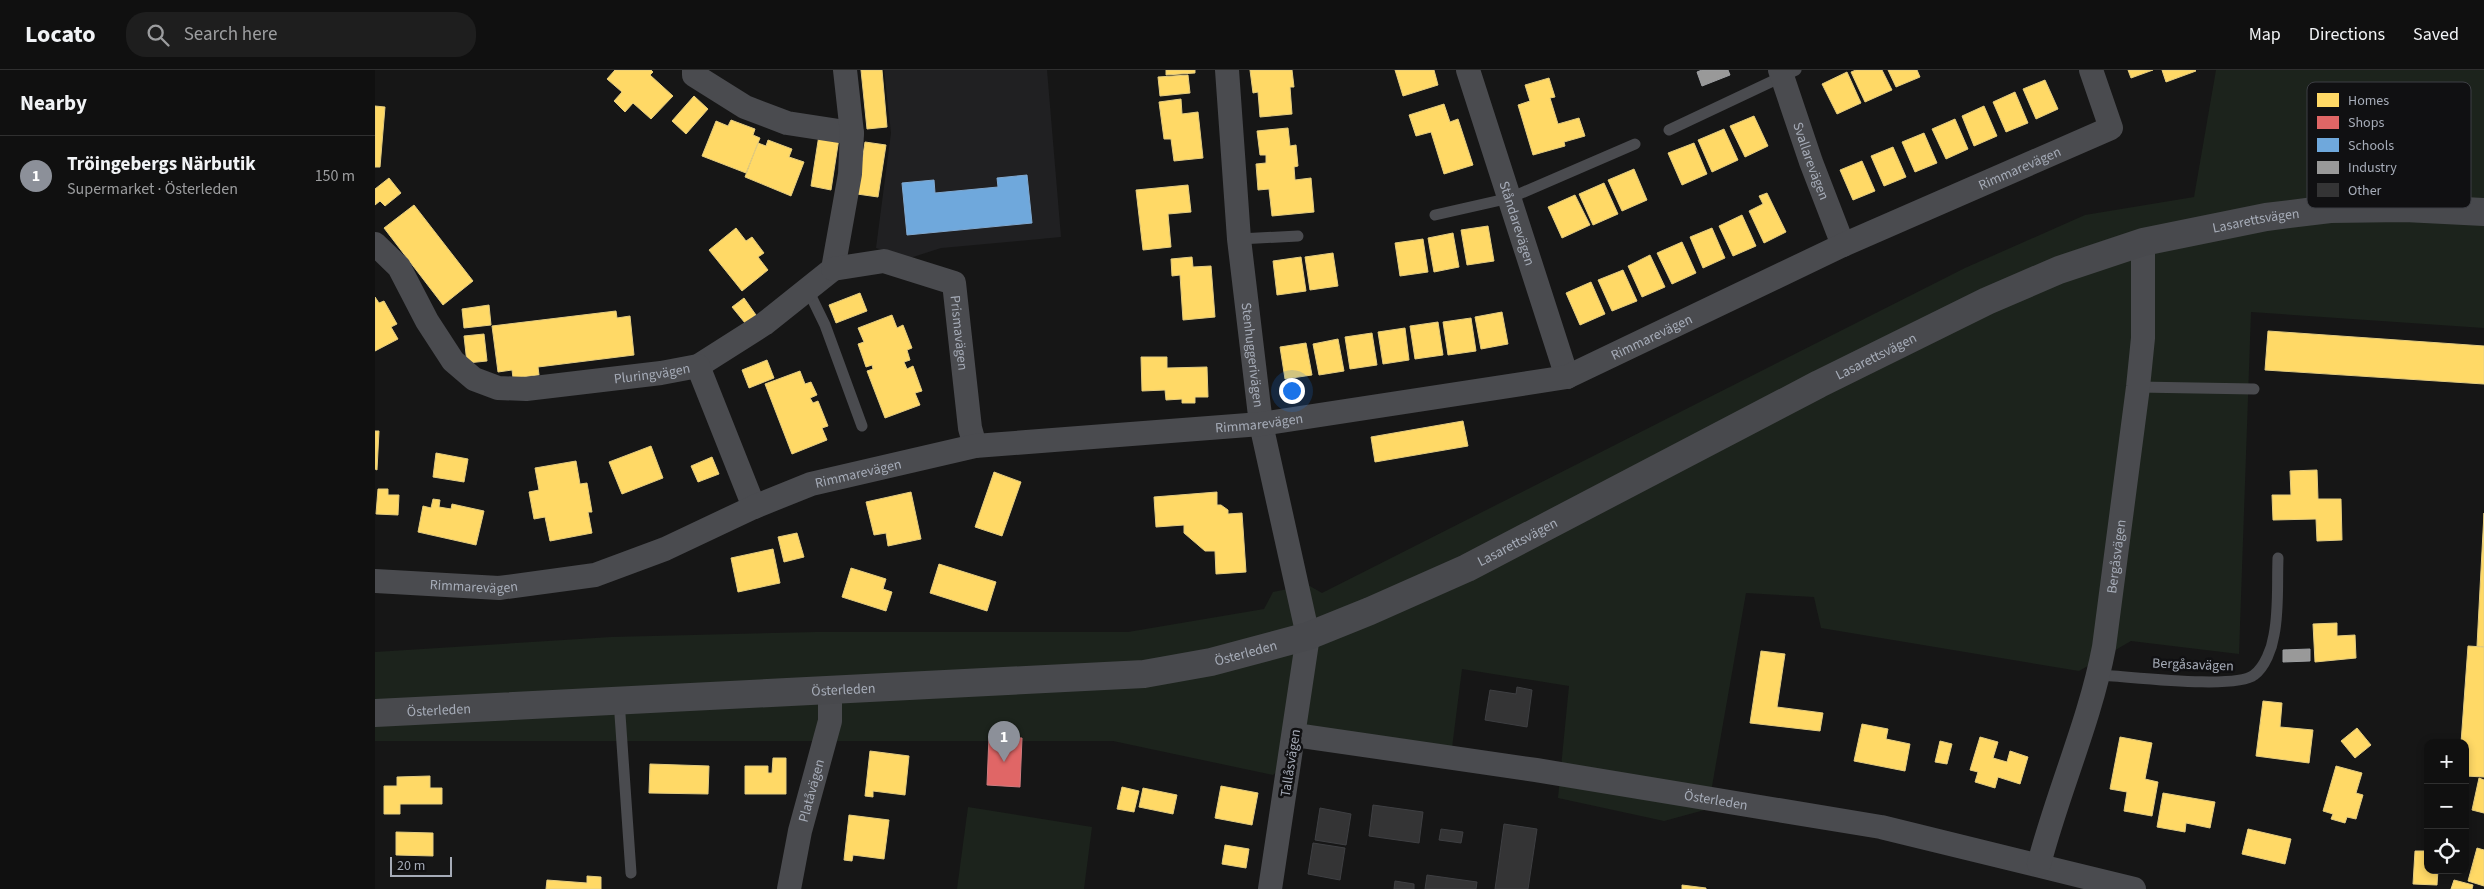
<!DOCTYPE html>
<html lang="en">
<head>
<meta charset="utf-8">
<style>
  :root { --surface:#101010; --page:#1e1e1e; --text:#f1f3f6; --muted:#9c9d9f; --line:#303030; --accent:#8c9099 }
  body { margin:0; font-family:"Source Sans 3",sans-serif; background:var(--page); color:var(--text) }
  .controls { position:absolute; right:15px; bottom:15px; display:grid; overflow:hidden; border-radius:10px; box-shadow:0 2px 8px #0003 }
  .controls button { width:45px; height:45px; display:grid; place-items:center; padding:0; border:0; border-bottom:1px solid var(--line); background:var(--surface); color:var(--text); font:25px sans-serif }
  .scale { position:absolute; left:15px; bottom:12px; width:62px; box-sizing:border-box; padding-left:5px; border:2px solid #a6acb8; border-top:0; font-size:14px; line-height:18px; white-space:nowrap; color:#a6acb8; -webkit-text-stroke:4px #101012; paint-order:stroke }
  .you { position:absolute; left:916px; top:320px; width:18px; height:18px; margin:-12px; border:4px solid #fff; border-radius:50%; background:#1a73e8; box-shadow:0 0 0 8px #1a73e833 }
  .badge { display:grid; place-items:center; width:32px; height:32px; border-radius:50%; background:var(--accent); color:#fff; font-size:16px; font-weight:700 }
  .pin { position:absolute; translate:-50% -41px; filter:drop-shadow(0 1px 2px #0008) }
  .pin::after { content:''; position:absolute; top:26px; width:18px; height:15px; background:inherit; clip-path:polygon(0 0,100% 0,50% 100%) }
  .list { margin:0; padding:0; list-style:none }
  h2 { display:flex; justify-content:space-between; align-items:center; height:65px; margin:0; padding:0 20px; font-size:21px }
  h2 small { font-size:16px; font-weight:400; color:var(--muted) }
  .list li { display:grid; grid-template-columns:32px 1fr auto; gap:15px; align-items:center; box-sizing:border-box; height:80px; padding:0 20px; border-top:1px solid var(--line) }
  .list b { display:block; font-size:19px; white-space:nowrap }
  .list p { margin:0; font-size:16px; white-space:nowrap; color:var(--muted) }
  .list em { font-size:16px; font-style:normal; color:var(--muted) }
  .icon { flex:none; width:28px; height:28px; fill:none; stroke:currentColor; stroke-width:2; stroke-linecap:round; stroke-linejoin:round }
  .map { position:relative; flex:none; width:2109px; height:819px; overflow:hidden }
  header { display:flex; align-items:center; gap:30px; box-sizing:border-box; height:70px; padding:0 25px; background:var(--surface); border-bottom:1px solid var(--line) }
  header strong { font-size:24px }
  nav { display:flex; gap:28px; margin-inline-start:auto; font-size:18px }
  .search { width:350px; height:45px; background:var(--page); display:flex; align-items:center; gap:12px; box-sizing:border-box; padding:0 18px; border-radius:20px; color:var(--muted); font-size:19px }
  main { display:flex }
  aside { flex:1; background:var(--surface) }
  .map>svg:first-child { display:block }
</style>
</head>
<body>
<header>
<strong>Locato</strong>
<div class="search"><svg class="icon" aria-label="search" viewBox="0 0 24 24"><circle cx="10" cy="10" r="6"/><path d="M15 15l6 6"/></svg>Search here</div>
<nav><a>Map</a><a>Directions</a><a>Saved</a></nav>
</header>
<main>
<aside>
<h2>Nearby<small></small></h2>
<ul class="list">
<li><span class="badge">1</span><div><b>Tröingebergs Närbutik</b><p>Supermarket · Österleden</p></div><em>150 m</em></li>
</ul>
</aside>
<div class="map">
<svg width="2109" height="819" viewBox="0 0 2109 819">
  <rect width="100%" height="100%" fill="#161616"/>
  <path fill="#202022" d="M509,0H672L686,167L566,178L535,188L501,178L516,63Z"/>
  <path fill="#1c231c" d="M1841,0H2109V258L1876,242L1864,584L1756,571L1704,601L1446,558L1439,527L1371,523L1333,739L1289,751L1183,728L1194,616L1087,599L1077,678L946,659L898,705L738,671H0V582L236,567L441,562H753L889,539L898,522L933,515L947,523L1590,198L1710,145L1819,127Z
    M593,737L717,757L709,819H582Z"/>
  <path fill="#ffd966" stroke="#e4cc7f" d="M240,0H276L278,2L275,5L298,26L276,49L258,33L250,42L239,31L247,22L232,9Z
    M486,0H507L512,57L492,59Z
    M791,0H820V3L791,5Z
    M875,0H917L919,17H915L917,44L885,47L883,22L878,23Z
    M1020,0H1059L1063,15L1028,26Z
    M1481,0H1507L1517,20L1490,32L1476,2Z
    M1513,0H1542L1545,7L1521,17Z
    M1753,0H1778L1756,8Z
    M1787,0H1820L1821,1L1791,12Z
    M1472,2L1486,33L1462,44L1447,14Z
    M813,5L815,23L785,26L783,7Z
    M1174,8L1180,27L1175,28L1183,54L1204,48L1210,66L1189,72L1190,76L1158,85L1143,35L1155,31L1150,15Z
    M1670,10L1683,39L1661,49L1648,19Z
    M1640,22L1653,53L1631,62L1618,32Z
    M319,26L333,39L311,64L297,51Z
    M806,29L807,44L823,42L828,88L799,91L796,69H789L784,32Z
    M1069,34L1075,52L1083,49L1098,95L1069,104L1056,62L1041,66L1034,45Z
    M0,36L10,37L5,97H0Z
    M1609,36L1622,66L1599,76L1587,46Z
    M1379,46L1393,76L1370,87L1355,56Z
    M1580,49L1593,79L1571,89L1557,59Z
    M356,50L380,59L378,65L385,68L371,103L327,86L341,51L353,56Z
    M913,58L915,76L921,75L923,96L919,97L920,110L936,108L939,142L897,146L894,119L883,120L881,94L891,93V85H885L882,61Z
    M1349,59L1363,90L1337,102L1323,70Z
    M1549,63L1562,93L1540,102L1527,72Z
    M444,65L464,68L456,120L436,116Z
    M393,70L417,79L414,87L429,92L416,126L370,107L383,73L391,76Z
    M490,72L511,75L503,127L482,124Z
    M1319,73L1332,104L1307,115L1293,83Z
    M1518,77L1531,107L1509,116L1496,86Z
    M1487,91L1500,121L1478,130L1465,100Z
    M1259,99L1272,130L1247,141L1233,110Z
    M14,108L26,123L10,136L5,131L0,135V119Z
    M1229,113L1243,144L1218,155L1204,124Z
    M813,115L816,142L793,144L796,177L768,180L761,120Z
    M1392,123L1411,162L1389,173L1374,141L1388,134L1384,126Z
    M1200,125L1215,155L1187,168L1173,137Z
    M39,135L98,211L68,235L9,158Z
    M1367,145L1381,176L1358,186L1344,156Z
    M1113,156L1119,191L1092,195L1086,160Z
    M361,158L371,171L377,167L389,183L383,187L393,200L367,221L334,180Z
    M1337,158L1350,188L1328,198L1315,167Z
    M1078,163L1084,197L1059,202L1053,168Z
    M1048,169L1053,202L1025,206L1020,173Z
    M1307,172L1321,203L1297,214L1282,183Z
    M958,183L963,216L935,220L930,187Z
    M1275,185L1290,217L1267,227L1253,196Z
    M817,187L818,197L836,196L840,247L808,250L805,205L797,206L796,189Z
    M926,187L931,221L902,225L898,191Z
    M1248,200L1262,231L1237,241L1223,210Z
    M1216,212L1230,244L1205,255L1191,223Z
    M485,223L492,241L461,253L454,235Z
    M0,227L4,233L9,231L22,254L16,257L23,269L0,281Z
    M369,228L381,245L370,253L357,237Z
    M114,235L116,255L89,258L87,239Z
    M241,241L242,248L255,246L259,285L163,297L164,305L138,308L137,300L123,302L117,256Z
    M1127,242L1133,274L1106,279L1100,247Z
    M517,245L522,258L528,255L537,278L532,280L535,290L529,292L532,299L538,296L547,321L540,323L545,335L510,348L492,301L498,299L497,295L491,297L483,274L489,272L483,258Z
    M1096,248L1101,281L1073,285L1068,252Z
    M1063,252L1068,285L1040,289L1035,256Z
    M1030,258L1034,290L1008,294L1003,262Z
    M1893,261L2109,276V314L1890,300Z
    M997,263L1002,295L975,299L970,267Z
    M109,264L112,291L92,293L89,266Z
    M963,269L969,301L944,305L938,274Z
    M931,273L937,305L910,309L905,277Z
    M766,287H792V298L832,297L833,327H820V333H807V329L791,330L790,320L767,321Z
    M392,290L399,308L374,318L367,300Z
    M425,301L430,314L436,312L442,325L435,328L438,333L443,331L453,356L447,358L452,370L417,384L390,314Z
    M1088,351L1093,376L1000,392L996,367Z
    M0,361H4L2,400L0,399Z
    M276,376L288,408L247,424L234,392Z
    M61,383L93,389L89,412L58,407Z
    M337,387L344,404L323,412L316,396Z
    M201,391L205,414L212,413L217,442H213L217,463L175,471L170,447L159,449L154,422L164,420L160,398Z
    M1942,400L1943,429H1966L1967,470L1942,471L1941,449L1898,450L1897,425H1916L1915,401Z
    M619,402L646,412L627,466L600,457Z
    M3,419H13V425H24L23,445L1,444Z
    M536,422L546,469L513,476L511,463L499,465L491,432Z
    M842,422V435H846L853,440V444L867,443L871,502L841,504L840,481H830L809,463V455L781,457L779,427Z
    M58,429L65,430L64,437L76,439L77,434L109,441L101,475L43,462L48,436L56,438Z
    M2109,443V577L2102,576Z
    M422,463L429,487L409,492L403,467Z
    M398,479L405,513L363,522L356,488Z
    M564,494L621,512L612,541L555,523Z
    M476,498L511,509L508,519L517,522L511,541L467,527Z
    M1962,553V566L1980,565L1981,588L1940,592L1938,554Z
    M2093,576L2109,577V707L2090,706V673H2086Z
    M1386,581L1410,584L1402,637L1448,643L1445,661L1375,653Z
    M1888,631L1907,633L1905,657L1938,660L1934,693L1881,686Z
    M1487,654L1513,659L1511,669L1535,674L1530,701L1479,691Z
    M1982,658L1996,675L1980,688L1966,671Z
    M1605,667L1623,672L1618,688L1632,692L1635,681L1653,687L1645,714L1623,707L1620,718L1600,712L1603,702L1595,700Z
    M1745,667L1777,673L1770,709L1783,712L1777,746L1749,741L1752,722L1735,719Z
    M1565,671L1577,674L1572,694L1560,692Z
    M495,681L534,686L530,725L498,721V727L490,726Z
    M398,688H411V724H370V696H393V703H397Z
    M275,694L334,696L333,724L274,723Z
    M1961,696L1987,703L1981,723L1988,725L1981,749L1972,747L1970,753L1956,749L1958,744L1948,741Z
    M55,706V718H67V734H25V744H9V716H22V707Z
    M2104,708L2109,710V743L2097,740Z
    M846,716L883,723L877,755L840,748Z
    M747,717L764,721L759,742L742,739Z
    M768,718L802,725L798,744L764,737Z
    M1788,723L1840,732L1835,758L1811,753L1810,762L1782,757Z
    M474,745L514,750L509,789L478,785L477,791L469,790Z
    M1873,759L1916,769L1910,794L1867,784Z
    M21,762L58,763V786L21,785Z
    M850,775L874,779L871,798L847,794Z
    M2102,778L2109,780V816L2093,811Z
    M2040,781H2053V800H2063L2062,815L2038,814Z
    M212,806L226,807V819H171L172,810L212,813Z
    M2079,810L2098,815L2097,819H2076Z
    M1307,815L1331,818V819H1307Z"/>
  <path fill="#e06666" stroke="#cf7b7f" d="M614,666L647,668L645,717L612,715Z"/>
  <path fill="#6fa8dc" stroke="#80a9d1" d="M652,105L657,153L532,165L527,113L559,110L560,123L623,117L622,108Z"/>
  <path fill="#999" stroke="#9d9fa2" d="M1327,0H1353L1355,5L1327,16L1322,2Z
    M1935,579V591L1908,592V580Z"/>
  <path fill="#343435" stroke="#3e3f42" d="M1142,617L1157,620L1152,657L1110,650L1115,620L1141,624Z
    M998,735L1048,742L1044,773L994,766Z
    M945,738L976,744L971,775L940,770Z
    M1129,754L1162,759L1153,819H1120Z
    M1066,759L1088,762L1086,773L1064,770Z
    M938,773L970,778L965,810L933,804Z
    M1052,805L1102,812L1101,819H1050Z
    M1020,811L1039,814V819H1019Z"/>
  <g fill="none" stroke-linecap="round" stroke-linejoin="round">
    <path stroke="#4a4b4f" stroke-width="11" d="M1294,60L1421,0
      M1060,145L1135,128L1260,74
      M864,169L923,166
      M432,218L450,255L487,356
      M1763,317L1879,319
      M1724,605C1752,606 1860,620 1879,605C1890,597 1897,578 1899,565C1904,540 1902,513 1903,488
      M244,630L256,803"/>
    <g stroke="#4a4b4f" stroke-width="24">
      <path d="M319,0V5L370,37L412,53L477,63"/>
      <path id="s1" d="M852,0L864,169L886,354L933,566L895,819"/>
      <path id="s2" d="M1093,0L1192,307"/>
      <path id="s3" d="M1405,0L1436,92L1468,175"/>
      <path id="s4" d="M0,174L24,197L52,251L78,291L99,309L123,318L151,319L286,303L323,296L389,254L458,199L475,104L477,63L470,0"/>
      <path id="s5" d="M458,199L509,191L579,213L595,358L600,376"/>
      <path d="M323,296L379,437"/>
      <path id="s6" d="M0,511L124,518L220,505L290,479L379,437L436,414L600,376L886,354L1192,307L1468,175L1736,58L1716,0"/>
      <path id="s7" d="M920,665L1161,700L1506,757L1759,819"/>
      <path id="s8" d="M1664,794C1683,721 1715,651 1729,577L1763,317L1768,268V172"/>
      <path id="s9" d="M414,819L425,761L455,651V620"/>
    </g>
    <path stroke="#48494d" stroke-width="28" id="s10" d="M0,643L769,604L836,592L933,566L995,541L1092,498L1444,314L1612,231L1684,200L1768,172L1891,147L1955,139L2030,138L2109,142"/>
  </g>
  <g text-anchor="middle" stroke-width="5" stroke-linejoin="round" paint-order="stroke">
    <g font-size="14" fill="#a6acb8" stroke="#101012">
      <text dy="5" stroke="none"><textPath href="#s3" startOffset="96">Svallarevägen</textPath></text>
      <text dy="5" stroke="none"><textPath href="#s6" startOffset="1719">Rimmarevägen</textPath></text>
      <text dy="5" stroke="none"><textPath href="#s10" startOffset="1978">Lasarettsvägen</textPath></text>
      <text dy="5" stroke="none"><textPath href="#s2" startOffset="161">Ståndarevägen</textPath></text>
      <text dy="5" stroke="none"><textPath href="#s5" startOffset="175">Prismavägen</textPath></text>
      <text dy="5" stroke="none"><textPath href="#s6" startOffset="1314">Rimmarevägen</textPath></text>
      <text dy="5" stroke="none"><textPath href="#s1" startOffset="286">Stenhuggerivägen</textPath></text>
      <text dy="5" stroke="none"><textPath href="#s10" startOffset="1572">Lasarettsvägen</textPath></text>
      <text dy="5" stroke="none"><textPath href="#s4" startOffset="350">Pluringvägen</textPath></text>
      <text dy="5" stroke="none"><textPath href="#s6" startOffset="909">Rimmarevägen</textPath></text>
      <text dy="5" stroke="none"><textPath href="#s6" startOffset="504">Rimmarevägen</textPath></text>
      <text dy="5" stroke="none"><textPath href="#s10" startOffset="1168">Lasarettsvägen</textPath></text>
      <text dy="5" stroke="none"><textPath href="#s8" startOffset="318">Bergåsvägen</textPath></text>
      <text dy="5" stroke="none"><textPath href="#s6" startOffset="99">Rimmarevägen</textPath></text>
      <text dy="5" stroke="none"><textPath href="#s10" startOffset="874">Österleden</textPath></text>
      <text transform="translate(1818 594) rotate(2)" y="5">Bergåsavägen</text>
      <text dy="5" stroke="none"><textPath href="#s10" startOffset="469">Österleden</textPath></text>
      <text dy="5" stroke="none"><textPath href="#s10" startOffset="64">Österleden</textPath></text>
      <text transform="translate(915 693) rotate(-81)" y="5">Tallåsvägen</text>
      <text dy="5" stroke="none"><textPath href="#s9" startOffset="101">Platåvägen</textPath></text>
      <text dy="5" stroke="none"><textPath href="#s7" startOffset="426">Österleden</textPath></text>
    </g>
  </g>
  <rect x="1932" y="12" width="164" height="126" rx="8" fill="#101012" stroke="#3d3f44" stroke-width="1"/>
  <rect x="1942" y="23" width="22" height="14" fill="#ffd966"/>
  <rect x="1942" y="46" width="22" height="13" fill="#e06666"/>
  <rect x="1942" y="68" width="22" height="14" fill="#6fa8dc"/>
  <rect x="1942" y="91" width="22" height="13" fill="#999"/>
  <rect x="1942" y="113" width="22" height="14" fill="#343435"/>
  <g font-size="14" fill="#a6acb8">
    <text x="1973" y="35">Homes</text>
    <text x="1973" y="57">Shops</text>
    <text x="1973" y="80">Schools</text>
    <text x="1973" y="102">Industry</text>
    <text x="1973" y="125">Other</text>
  </g>
</svg>
<div class="controls">
<button>+</button>
<button>−</button>
<button><svg class="icon" aria-label="locate" viewBox="0 0 24 24"><circle cx="12" cy="12" r="6"/><path d="M12 2v4M12 18v4M2 12h4M18 12h4"/></svg></button>
</div>
<div class="scale">20 m</div>
<div class="you"></div>
<div class="pin badge" style="left:629px;top:692px">1</div>
</div>
</main>
</body>
</html>
